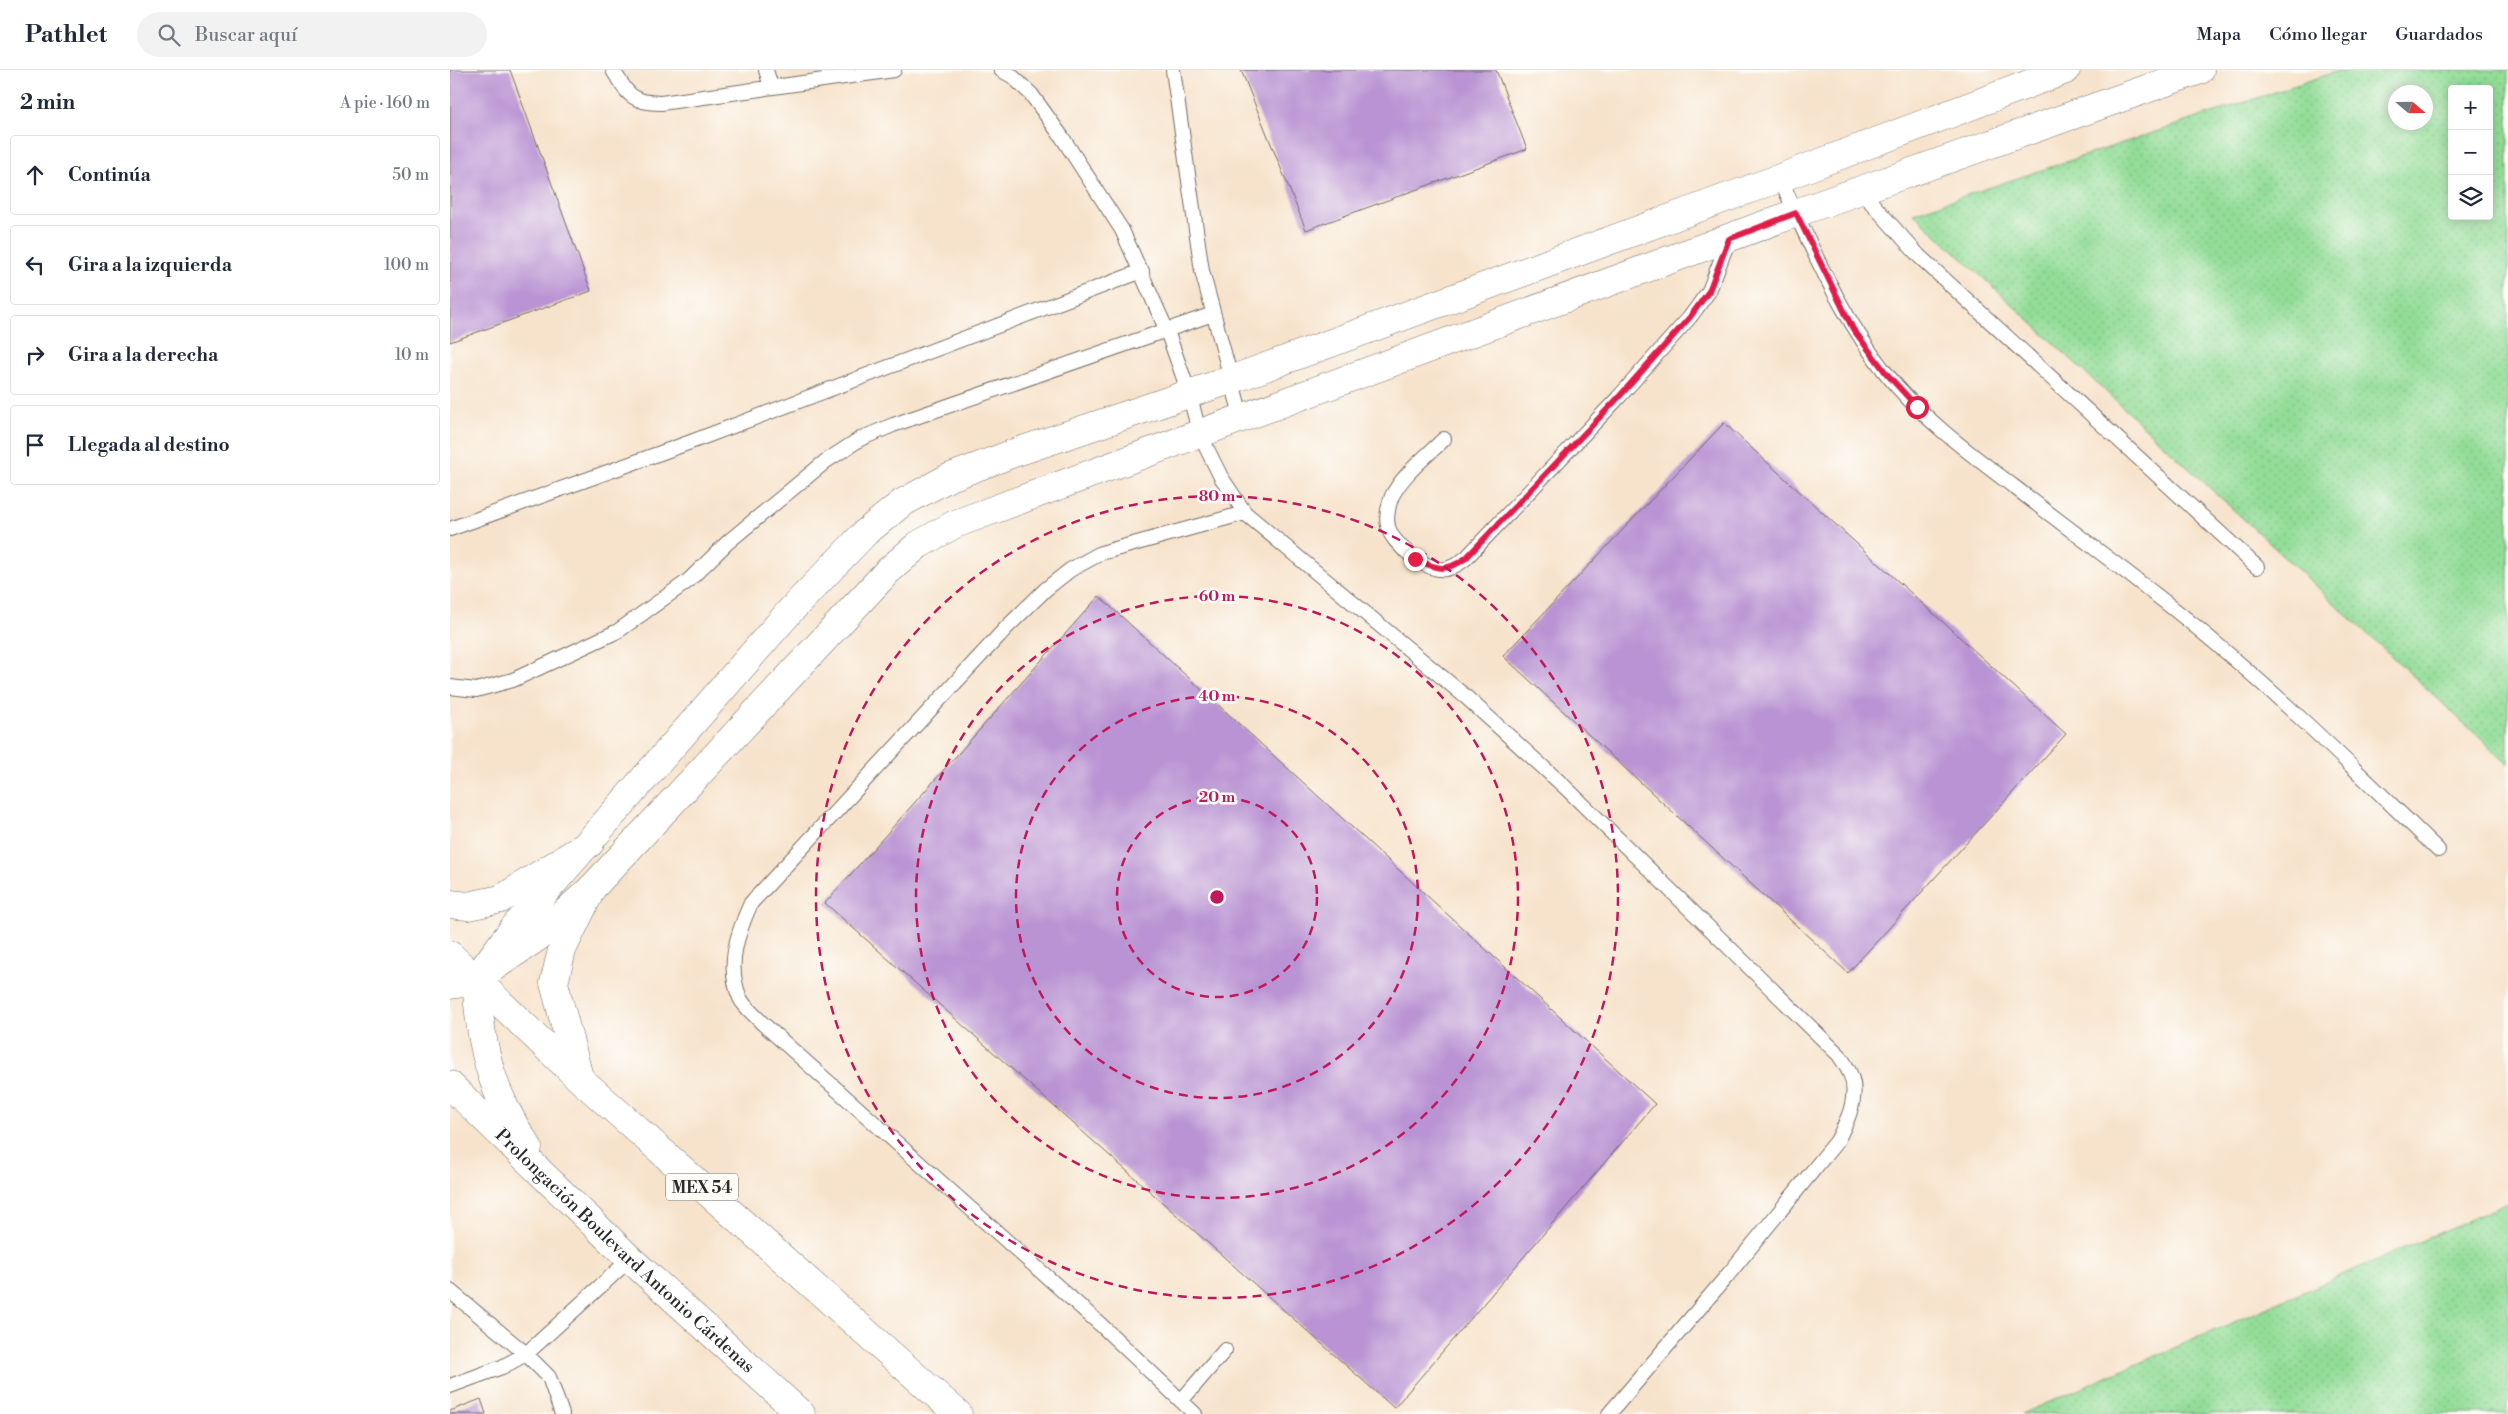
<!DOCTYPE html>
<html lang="es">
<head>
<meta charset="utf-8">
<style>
  :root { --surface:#fff; --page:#f2f2f3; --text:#1f2937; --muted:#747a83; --line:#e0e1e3 }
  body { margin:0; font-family:"Libre Bodoni",serif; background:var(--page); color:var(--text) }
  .controls { position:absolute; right:15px; top:15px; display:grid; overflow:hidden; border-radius:5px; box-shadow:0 2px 12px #0003 }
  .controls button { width:45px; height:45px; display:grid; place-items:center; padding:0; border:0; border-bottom:1px solid var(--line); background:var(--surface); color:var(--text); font:25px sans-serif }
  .compass { position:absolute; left:1938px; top:15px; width:45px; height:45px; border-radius:50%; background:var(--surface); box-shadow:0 2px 12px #0003; rotate:110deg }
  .stop { position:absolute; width:15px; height:15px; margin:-11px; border:4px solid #e11d48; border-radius:50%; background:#fff }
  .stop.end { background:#e11d48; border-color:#fff; box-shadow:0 1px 5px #0008 }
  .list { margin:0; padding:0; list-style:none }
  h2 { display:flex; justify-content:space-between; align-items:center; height:65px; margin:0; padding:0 20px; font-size:21px }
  h2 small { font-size:16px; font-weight:400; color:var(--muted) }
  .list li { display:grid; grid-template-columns:32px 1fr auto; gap:15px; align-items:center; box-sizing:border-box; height:80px; margin:0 10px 10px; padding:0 10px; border:1px solid var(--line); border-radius:5px }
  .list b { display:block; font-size:19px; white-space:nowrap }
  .list em { font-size:16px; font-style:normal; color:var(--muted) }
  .icon { flex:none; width:28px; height:28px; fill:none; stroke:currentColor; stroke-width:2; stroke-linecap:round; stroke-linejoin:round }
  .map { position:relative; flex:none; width:2058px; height:1344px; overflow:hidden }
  header { display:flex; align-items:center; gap:30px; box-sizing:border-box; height:70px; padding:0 25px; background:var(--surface); border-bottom:1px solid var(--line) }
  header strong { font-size:24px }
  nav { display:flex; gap:28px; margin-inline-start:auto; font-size:18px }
  .search { width:350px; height:45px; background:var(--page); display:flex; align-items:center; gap:12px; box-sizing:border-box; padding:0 18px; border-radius:28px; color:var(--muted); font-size:19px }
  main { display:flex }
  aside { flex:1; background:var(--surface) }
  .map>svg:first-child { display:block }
</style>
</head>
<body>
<header>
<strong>Pathlet</strong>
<div class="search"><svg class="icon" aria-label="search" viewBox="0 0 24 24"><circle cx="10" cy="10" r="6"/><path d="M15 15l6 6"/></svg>Buscar aquí</div>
<nav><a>Mapa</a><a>Cómo llegar</a><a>Guardados</a></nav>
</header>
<main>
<aside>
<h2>2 min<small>A pie · 160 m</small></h2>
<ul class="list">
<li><svg class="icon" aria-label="ahead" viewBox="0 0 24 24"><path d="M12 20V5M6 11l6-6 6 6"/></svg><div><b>Continúa</b></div><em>50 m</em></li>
<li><svg class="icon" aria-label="left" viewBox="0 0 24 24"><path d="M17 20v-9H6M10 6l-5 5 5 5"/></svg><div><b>Gira a la izquierda</b></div><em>100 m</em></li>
<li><svg class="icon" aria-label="right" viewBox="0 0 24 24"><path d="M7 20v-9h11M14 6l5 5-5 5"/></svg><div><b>Gira a la derecha</b></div><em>10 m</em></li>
<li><svg class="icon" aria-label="arrive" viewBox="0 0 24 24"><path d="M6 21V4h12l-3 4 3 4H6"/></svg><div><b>Llegada al destino</b></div></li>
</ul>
</aside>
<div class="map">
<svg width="2058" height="1344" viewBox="0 0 2058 1344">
  <defs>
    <pattern id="grass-dots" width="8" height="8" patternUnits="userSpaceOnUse" patternTransform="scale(1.25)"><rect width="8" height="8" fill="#93dd98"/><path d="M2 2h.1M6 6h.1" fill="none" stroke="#7fbe83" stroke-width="1.8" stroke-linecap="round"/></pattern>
  </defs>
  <rect width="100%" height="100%" fill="#fdfcf7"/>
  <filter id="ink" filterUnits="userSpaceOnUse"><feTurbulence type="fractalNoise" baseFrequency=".02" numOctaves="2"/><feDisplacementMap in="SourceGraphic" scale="10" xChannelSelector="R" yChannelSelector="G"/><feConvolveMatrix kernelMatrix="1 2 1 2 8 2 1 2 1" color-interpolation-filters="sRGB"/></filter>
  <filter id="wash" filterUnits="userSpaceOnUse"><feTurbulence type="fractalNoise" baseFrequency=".0096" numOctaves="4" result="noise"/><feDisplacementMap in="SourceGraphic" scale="20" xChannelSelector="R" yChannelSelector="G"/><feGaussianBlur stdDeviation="1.12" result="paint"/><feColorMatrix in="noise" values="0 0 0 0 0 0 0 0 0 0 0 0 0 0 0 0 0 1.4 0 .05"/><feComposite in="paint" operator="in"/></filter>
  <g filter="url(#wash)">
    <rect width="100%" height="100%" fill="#f7e3cc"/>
    <path fill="url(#grass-dots)" stroke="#5f8462" fill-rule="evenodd" d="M1891,0H2058V694L1463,143ZM2002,19H2039V146H2002ZM1946,22H1976V52H1946Z
      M2058,1133V1344H1572Z"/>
    <g id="blocks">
      <path fill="#b993d3" d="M0,0H60L141,221L0,272Z
        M791,0H1046L1077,79L856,160Z
        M1274,353L1616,664L1398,903L1053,586Z
        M649,526L1205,1034L944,1338L375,833Z
        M31,1329L36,1344H0V1341Z"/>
    </g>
  </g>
  <g filter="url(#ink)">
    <use href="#blocks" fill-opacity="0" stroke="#726b63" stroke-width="1"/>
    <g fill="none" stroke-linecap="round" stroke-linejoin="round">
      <g stroke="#726b63" stroke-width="16">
        <path id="service" d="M163,0C177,24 182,33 211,33L444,0
          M316,0L321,17
          M551,0L562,6L581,24L612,67L672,160L717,261L739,323L750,365L771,407L795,443L1016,627L1116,718L1389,985C1393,991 1398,998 1401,1006C1409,1027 1397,1052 1387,1071L1277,1206L1159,1344
          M723,0L752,201L792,349
          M1330,108C1360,175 1390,244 1435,302C1470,347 1518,382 1563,416C1614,455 1665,493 1715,532C1812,608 1900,694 1988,780
          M1410,120L1469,186L1807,497
          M994,369C977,386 953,404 942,426C939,434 936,447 938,456C941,474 977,502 996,499C1004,497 1010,493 1016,488L1168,328L1240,247L1259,221L1279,169
          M0,459L238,373L692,201
          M0,617L26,620L63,610L168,561L238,511L278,472L376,391L410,369L443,355L763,244
          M0,1221L76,1284L99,1307L112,1344
          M0,1316L52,1297L76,1284L180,1189
          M731,1331L775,1280
          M745,1344L651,1255L311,952C305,945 294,937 290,928C276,896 287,864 301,833L557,557L596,519L620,500L651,483L795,443"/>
      </g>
      <g stroke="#726b63" stroke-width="29">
        <path id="tertiary" d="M36,895L62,860L341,540L415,463L452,433L498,408L564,383L783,309L1330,108L1616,0
          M26,909L88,867L142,818L437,502L468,475L505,454L1346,143L1750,0"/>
      </g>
      <g stroke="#726b63" stroke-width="29">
        <g id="trunk">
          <path d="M0,834L18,836L51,829L140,773"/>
          <path d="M0,885L130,1009L508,1344"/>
          <path d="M0,915L20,912L26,909C30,974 40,1022 78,1077"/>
          <path d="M129,1007L104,913L112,880L142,818"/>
          <path id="s1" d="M0,1015L180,1189L351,1344"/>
        </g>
      </g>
      <use href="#service" stroke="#fff" stroke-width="14"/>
      <use href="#tertiary" stroke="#fff" stroke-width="28"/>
      <use href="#trunk" stroke="#fff" stroke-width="28"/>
    </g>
  </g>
  <g fill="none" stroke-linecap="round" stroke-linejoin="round" filter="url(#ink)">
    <path stroke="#e11d48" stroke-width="6" d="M965,489C987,499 995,503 1016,488L1168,328L1240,247L1259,221L1279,169L1346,143L1403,259L1436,303L1467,337"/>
  </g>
  <g fill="none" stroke="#c2185b" stroke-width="2.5" stroke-dasharray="9 6">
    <circle cx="767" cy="827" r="100"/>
    <circle cx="767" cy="827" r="201"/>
    <circle cx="767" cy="827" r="301"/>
    <circle cx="767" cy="827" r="401"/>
  </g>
  <g text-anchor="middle" stroke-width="5" stroke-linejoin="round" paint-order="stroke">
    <rect fill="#fdfcf7" stroke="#6a6a68" stroke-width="1" x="216" y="1103.5" width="72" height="27" rx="4"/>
    <g font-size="16" font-weight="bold" fill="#2b2b2b">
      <text x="252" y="1123">MEX 54</text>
    </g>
    <g font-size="18" fill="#2b2b2b" stroke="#fdfcf7">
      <text dy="6" stroke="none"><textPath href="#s1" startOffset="241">Prolongación Boulevard Antonio Cárdenas</textPath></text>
    </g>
  </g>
  <circle cx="767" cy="827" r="8" fill="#c2185b" stroke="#fdfcf7" stroke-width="2.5"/>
  <g font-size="15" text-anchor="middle" font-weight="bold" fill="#c2185b" stroke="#fdfcf7" stroke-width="5" stroke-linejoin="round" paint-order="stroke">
    <text x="767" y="431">80 m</text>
    <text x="767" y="531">60 m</text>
    <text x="767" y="631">40 m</text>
    <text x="767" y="732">20 m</text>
  </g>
</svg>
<div class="controls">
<button>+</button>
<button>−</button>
<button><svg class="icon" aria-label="layers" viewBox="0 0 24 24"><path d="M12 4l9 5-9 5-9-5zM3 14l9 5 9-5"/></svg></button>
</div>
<svg class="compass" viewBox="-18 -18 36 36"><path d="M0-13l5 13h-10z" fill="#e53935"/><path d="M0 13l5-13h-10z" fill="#747a83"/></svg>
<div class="stop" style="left:1467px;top:337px"></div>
<div class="stop end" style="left:965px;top:489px"></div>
</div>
</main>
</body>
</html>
